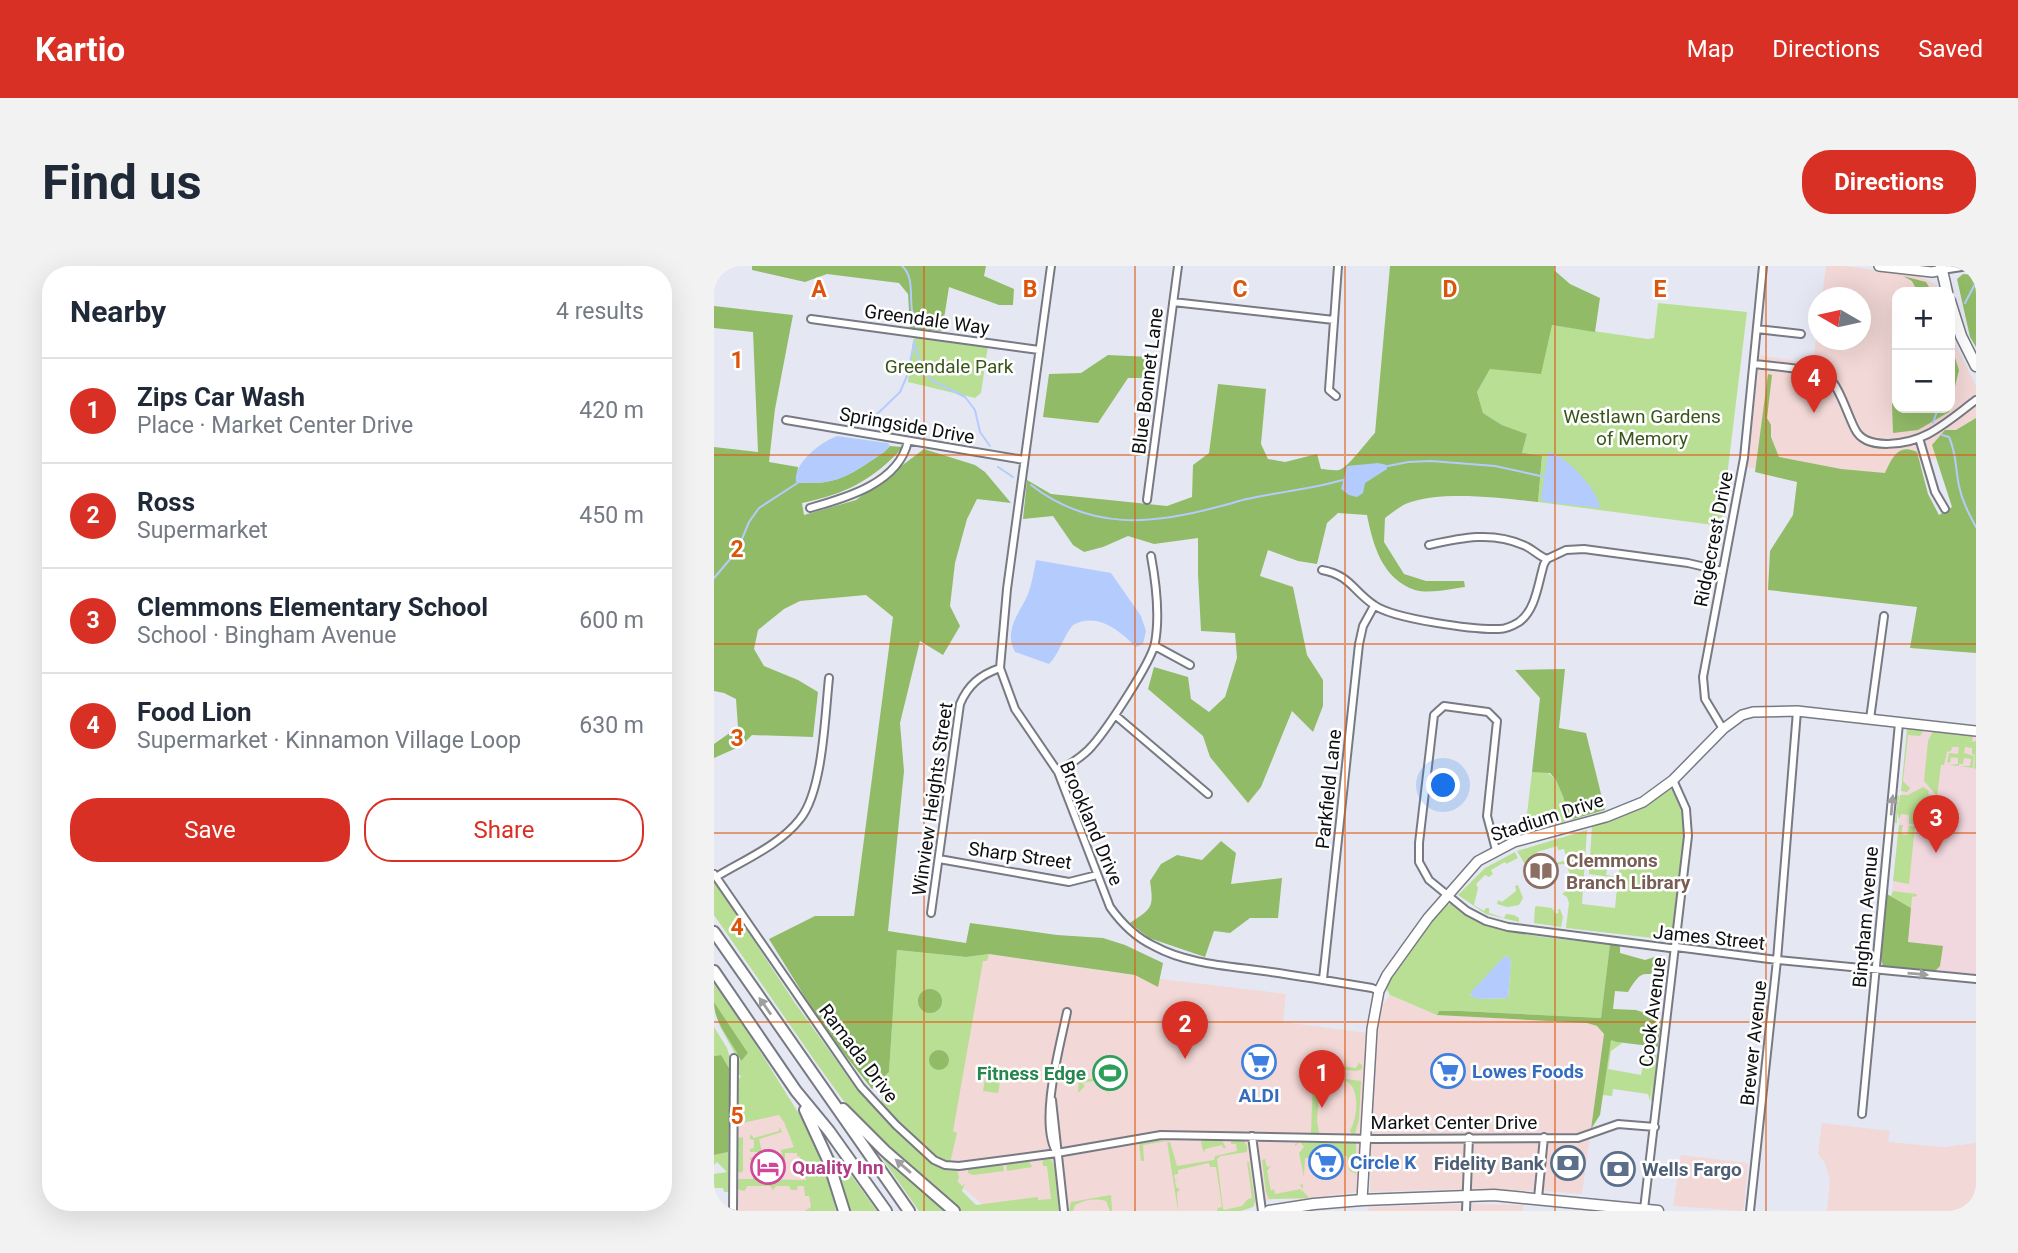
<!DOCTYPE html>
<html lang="en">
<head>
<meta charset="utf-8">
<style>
  :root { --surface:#fff; --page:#f2f2f3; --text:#1f2937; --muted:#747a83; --line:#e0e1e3; --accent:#d93025 }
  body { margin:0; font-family:Roboto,sans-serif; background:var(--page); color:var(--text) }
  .controls { position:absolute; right:21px; top:21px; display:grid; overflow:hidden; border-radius:14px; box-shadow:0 7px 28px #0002 }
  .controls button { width:63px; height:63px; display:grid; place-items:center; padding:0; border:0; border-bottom:2px solid var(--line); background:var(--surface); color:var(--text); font:35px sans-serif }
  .compass { position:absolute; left:1094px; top:21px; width:63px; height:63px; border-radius:50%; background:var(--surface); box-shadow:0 7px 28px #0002; rotate:279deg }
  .you { position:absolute; left:730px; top:520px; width:24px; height:24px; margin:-18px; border:5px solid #fff; border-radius:50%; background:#1a73e8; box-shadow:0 0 0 10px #1a73e833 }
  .badge { display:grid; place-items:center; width:46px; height:46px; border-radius:50%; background:var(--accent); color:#fff; font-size:23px; font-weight:700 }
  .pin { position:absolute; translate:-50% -58px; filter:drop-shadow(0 2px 4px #0008) }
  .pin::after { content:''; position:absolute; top:37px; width:24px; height:21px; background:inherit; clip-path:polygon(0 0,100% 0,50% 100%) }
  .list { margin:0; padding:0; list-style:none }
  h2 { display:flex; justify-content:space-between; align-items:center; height:91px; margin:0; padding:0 28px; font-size:30px }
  h2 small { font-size:23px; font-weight:400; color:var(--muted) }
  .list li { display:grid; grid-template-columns:46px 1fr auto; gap:21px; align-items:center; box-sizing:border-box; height:105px; padding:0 28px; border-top:2px solid var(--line) }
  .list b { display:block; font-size:26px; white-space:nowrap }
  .list p { margin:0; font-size:23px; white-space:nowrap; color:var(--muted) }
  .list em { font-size:23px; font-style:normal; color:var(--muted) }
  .actions { display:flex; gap:14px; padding:21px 28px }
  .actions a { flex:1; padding:16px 0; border:2px solid var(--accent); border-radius:28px; text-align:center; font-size:24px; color:var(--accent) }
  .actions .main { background:var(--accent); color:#fff }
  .map { position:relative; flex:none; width:1262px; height:945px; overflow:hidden; border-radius:28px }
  header { display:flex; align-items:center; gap:42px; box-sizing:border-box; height:98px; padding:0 35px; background:var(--accent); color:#fff }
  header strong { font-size:33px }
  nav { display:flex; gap:38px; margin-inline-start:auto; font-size:24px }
  .intro { display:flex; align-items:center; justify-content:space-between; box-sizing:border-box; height:168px; padding:0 42px }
  h1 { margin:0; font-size:49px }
  .button { padding:18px 32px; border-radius:28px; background:var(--accent); color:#fff; font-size:24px; font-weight:700 }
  main { display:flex; gap:42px; padding:0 42px }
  aside { flex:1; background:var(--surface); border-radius:28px; box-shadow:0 7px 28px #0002 }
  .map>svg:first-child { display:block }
</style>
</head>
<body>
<header>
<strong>Kartio</strong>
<nav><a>Map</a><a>Directions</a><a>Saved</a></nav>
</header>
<div class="intro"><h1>Find us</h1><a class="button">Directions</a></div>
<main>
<aside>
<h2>Nearby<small>4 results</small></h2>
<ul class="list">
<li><span class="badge">1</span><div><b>Zips Car Wash</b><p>Place · Market Center Drive</p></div><em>420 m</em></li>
<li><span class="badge">2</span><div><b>Ross</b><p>Supermarket</p></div><em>450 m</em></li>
<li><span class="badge">3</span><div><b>Clemmons Elementary School</b><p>School · Bingham Avenue</p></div><em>600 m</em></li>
<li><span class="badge">4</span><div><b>Food Lion</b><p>Supermarket · Kinnamon Village Loop</p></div><em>630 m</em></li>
</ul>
<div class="actions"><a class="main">Save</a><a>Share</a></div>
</aside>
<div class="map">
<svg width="1262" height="945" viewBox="0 0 1262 945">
  <rect width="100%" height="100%" fill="#e5e8f3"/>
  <path fill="#f2d8d6" d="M1112,0H1129L1205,10L1223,19L1225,26H1183V142H1236V67L1262,120V164L1232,189L1178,209L1093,215L1033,201L1046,89L1099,98L1104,56V74H1146V32L1108,31Z
    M268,687L447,713L572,728L569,756L653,767L644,926L589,933H558L529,945H276L240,914L233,895Z
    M676,729L723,749L873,757L883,760L890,768L868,928L832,925L744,923L656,926L660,802L665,744Z
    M68,840L108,945H14L15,858Z
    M1108,857L1176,865L1174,876L1230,881L1262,877V945H1113L1116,914L1111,897L1104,888Z
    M967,889L1034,897L1030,940L1028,945L959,940Z
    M745,938L750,940V945H653L656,941Z
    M758,938H759L809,939V945H758Z"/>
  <path fill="#f1d7de" d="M1194,463L1262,470V708L1220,705L1191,680L1178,628Z"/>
  <path fill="#b8df94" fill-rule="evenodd" d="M944,37L1033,46L1007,260L824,236L828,191L808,187L813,168L788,159L769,147L763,126L776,103L838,59L934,73L940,72Z
    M202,71L274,80L267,127L261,132L194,116L199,74Z
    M1193,463L1210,464L1206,470L1194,469L1189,515L1196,522L1193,526L1187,525Z
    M1219,465L1259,469L1258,476L1262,475V503L1260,502L1261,489L1258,488V482L1251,481L1250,487L1260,490L1259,502L1246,500H1256L1257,493L1250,492L1249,498H1245V500L1235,499L1244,498V492L1237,491L1236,497L1233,496L1235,487L1244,488L1245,481H1238L1237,485L1233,486L1230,499H1227L1223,530L1210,515L1214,475Z
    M828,505C847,509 851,536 856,554L819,565L813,548L818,506Z
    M959,520L970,545L972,562L958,677L956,674L852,662L855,637L853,631L848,628L858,621L859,616L852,598L835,599L853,594L850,583L844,584L843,580L823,586L824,590L812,594L815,605L803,585L873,564L868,638L901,642L904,612L875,608L878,558L936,536ZM886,588L903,590V593H907L904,611L892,609L894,598H891L889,604L878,602L879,590L885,591Z
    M1209,521L1215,525L1214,528L1220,530L1205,542L1202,559L1195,558V549L1187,548L1185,554L1183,546V557H1181L1183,536H1180L1181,531L1185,529L1184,544L1186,529H1194Z
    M1222,532L1225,537L1228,538L1227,547L1222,549L1206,548L1209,541L1220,538Z
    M1185,559H1189L1187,568L1193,569L1195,560H1201L1195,618L1179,615Z
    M801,586L804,592L792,598L791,596L777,604L779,608L775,611L771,609L762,618L764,622L760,639L770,645L772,642H775V647L790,652L792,648L800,649L805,652V656L772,648L744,629L771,602Z
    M0,614L81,737L135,812L168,851L221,897L231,902L243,903L245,912L243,915L248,920L251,917L248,925L262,939L324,931V934L337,933L333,900H329L328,891L336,892L340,899L345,945H247L174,883L129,834L103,798L0,649Z
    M804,619L809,632L805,639L793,641L783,638L784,634L788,636L802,625L801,620Z
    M1179,625L1202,628L1203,630L1198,631L1197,642L1177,630Z
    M734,636V639L737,637C780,673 842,671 896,678L887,752L746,745H725L723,749L676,729L672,722C683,697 713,654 734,636ZM794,690L797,695L794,732L764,733L756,729L790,691Z
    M823,640L838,642L842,648L845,646L843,644L846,643L849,651L847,661L820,657L821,641Z
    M183,684L252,691L275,688L273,695H269L239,865L243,867L236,897L216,887L167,840L170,811L175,806Z
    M0,718L31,761L98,869L113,906L122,945H91L97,941L95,930H91L90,920H84L83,924H77L75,920H62L59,924L56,920H33L31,925L26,924L22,921L25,913H39V895L35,893L38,891L41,892V913L92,914L91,904H86V891L83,890V887H71V903H68L67,899H45L43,897V892L46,891L51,892L53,898L69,894L67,884L80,881L70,856L65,849L24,858L23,816L27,810L23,808L20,786L3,755L21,782L26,795L34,787L0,736Z
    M0,761L13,782L18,798L15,926H10L9,922H0V908L13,906L3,896L0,899V889L14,886L7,789L0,790Z
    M897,773L908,777L897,785L894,803L927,809L930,794H934L935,788L945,789L940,835H937L938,815L936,835L934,828L899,823L898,830L888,829Z
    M587,796L642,802L645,797L648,799V803L642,805L588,800Z
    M363,805L367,807L369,814L389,811L391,807L395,832L390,813L368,817L371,820L364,827L365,813L361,811Z
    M272,807L287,810L284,827L269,825Z
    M601,809L647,815L645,854L641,868H638L636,865C651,835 640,795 602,820L605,823L603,855L605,867H597L599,811Z
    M65,861L71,870L68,866L45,873L48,886H36V883L40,882V874L36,873V868L40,872L65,865Z
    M29,871V905L26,907L22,903L23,875L24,872Z
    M443,874L456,876L463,900L500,894L501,890L523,885L522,878H517V875H530L533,880V886L507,890L503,893L509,943L510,944L528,940L534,933L538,932L533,895L535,896L541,935L539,941L526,945H503L504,942L508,941L502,901H496L495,897L464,904V908L460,909L461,914H464L461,915L462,921L466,924L463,926L464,945L453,875L429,879L430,895H427L425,877Z
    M488,874H508L512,882H509L508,879L491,883L490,887L487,877Z
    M591,874L642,877V908L635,904L633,890L622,891V896H619L618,890L605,891V896H603L602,892H591L590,911L585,887L590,881L586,876L581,880V878Z
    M116,885L137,909L163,945H135Z
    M165,888L235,945H205Z
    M314,893L318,901L293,905L292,896Z
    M551,893L553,901L557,900L553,905L557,925L560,923L561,928L587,923L588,927L589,923L586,919L589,918V925L595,932L555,933L552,926L548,894Z
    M289,897L290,905L259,909L254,907V902Z
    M397,929L398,945H396L392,935C379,932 371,934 361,939L359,945H355L357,936Z"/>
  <path fill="#91bb67" d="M38,0H272L270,10L300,23L299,39H285L235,21L228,65L196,62L194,28L185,17L113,8L91,16L38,4Z
    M676,0H841L840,4L856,18L886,32L881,66L838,59L827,108L776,103L763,126L769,147L788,159L813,168L808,187L828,190L824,236C789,232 728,224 694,237C686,240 678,247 671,252L670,276L690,308L712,315H750L751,321C737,323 715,328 701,324C668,313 659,279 653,249L624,247L613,257L603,298L584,295L554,284L546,310L579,321L593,389L609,414V440L599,466L578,445L547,521L534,537L496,491L489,470L434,423L440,401L474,411L477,433L495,446L511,431L523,392L521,367L487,365L484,308V272L440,278L414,270L389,281L370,286L359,279L339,250L309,253L313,214L337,228L453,240L478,231L479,199L495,187L504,118L552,123L547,178L554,193L571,196L603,188L607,203C612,203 620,205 625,204C635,201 652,176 661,167Z
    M1249,8L1262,9V81L1256,71L1243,13Z
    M1189,10L1212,16L1218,26H1199L1202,23L1198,15Z
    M0,40L79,49L61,143L55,196L84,201L82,216C122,221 139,207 170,186L176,180L189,181C159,214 132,228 88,237L90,249L142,234L210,183L261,199L271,206L297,237L263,233L253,253L241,297L236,340L246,360L229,389L206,375L186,457L190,505L174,665L252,677L256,657L343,669L389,672L411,679L449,697L444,721L421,709L275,688L252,691L183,684L175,806L158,823L112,765L55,673L101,650H140L179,351L152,329L86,335L70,343L44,364L40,383L50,400L84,414L104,426L99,471L38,469L27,480L0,492V478L24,461L22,433L10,427L0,425V181L44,186L39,66L0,62Z
    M1236,76L1245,104L1235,146L1204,164L1179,167L1178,138L1183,124V142H1236Z
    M394,89L437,91L435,112H414L384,157L329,151L335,108L367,107Z
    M1054,108L1058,109L1053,152L1057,159V171L1065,191L1127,203L1171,207C1178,192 1184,177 1203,186L1214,228L1225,249L1238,241L1218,179L1231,164H1242L1262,152V387L1196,382L1203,341L1054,324L1056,285L1079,249L1083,216L1041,206Z
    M851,403L845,462L872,467L891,544L856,554L849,530L842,514L836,507L818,506L826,432L801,404Z
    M507,575L522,587L517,618L568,612L564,652H536L516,667L500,665L491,691L435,672L416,657C438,642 440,642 436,615L447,598L463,589L488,594Z
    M1173,628L1197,642L1194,676L1229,680L1226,700L1221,705L1175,703L1169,700L1166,690Z
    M896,678L906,679V687L931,694L947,689L952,693L950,703C930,716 932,696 914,726L901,725L899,743L922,744L947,752L944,781L903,776L897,774L886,849L877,863L890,768L883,760L873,757L723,749L725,745H746L887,752Z
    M204 735a12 12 0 1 1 24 0a12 12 0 1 1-24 0Z
    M0,736L34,787L27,795C18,774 0,759 0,736Z
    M215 794a10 10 0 1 1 20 0a10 10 0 1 1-20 0Z
    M7,789L16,804L14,886L0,889V790Z"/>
  <path fill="#b4ccfd" d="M123,170L174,177L176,180L170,186C138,208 122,221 82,216C79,197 107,176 123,170Z
    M834,186C850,187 886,226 886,242L831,236L827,233Z
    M664,197L673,199V203L651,217L649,227L643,231L635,229L627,223L633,200Z
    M322,294L397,307L427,350L432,365L429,378L422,381C405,364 383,346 359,359C349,371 345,388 335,398L301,386C289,364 306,347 314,328C318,317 320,305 322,294Z
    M794,690L797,695L794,732L764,733L757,730V726L790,691Z"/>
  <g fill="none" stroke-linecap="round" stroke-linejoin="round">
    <path stroke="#b4ccfd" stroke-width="2" d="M188,0C204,14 191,41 203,56L202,62
      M1251,37L1262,16
      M200,76L209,106L219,115L251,131L261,144L266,166L276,180
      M156,155L186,126L193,110L200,77
      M1219,157L1224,142
      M1228,169L1235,171C1243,189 1241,201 1245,220C1248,235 1255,248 1262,261
      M674,200L694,196L717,195L781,200L831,211
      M284,201L299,211
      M317,219C377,265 438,259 507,240C516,238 524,235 533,233C565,226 597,223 629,214
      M0,312L23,285L35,256L45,242L85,216"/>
    <g stroke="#787a83" stroke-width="10">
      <path id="street" d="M337,0L293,323L286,402L301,443L344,506L396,641C408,658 421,671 440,680C473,698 514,700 550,705C586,710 622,716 658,722L665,725
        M1228,4L1254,0
        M459,36L620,54
        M97,53L325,84
        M1043,63L1087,68
        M1040,98C1056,100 1102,103 1114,111C1125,119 1134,150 1141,163C1152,186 1195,178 1214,168C1231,159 1246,146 1262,134
        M622,130L615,124L624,0
        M72,154L310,194
        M1205,172L1221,226L1231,243
        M433,234L464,0
        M96,242C132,232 185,217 194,175
        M715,279C747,272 778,265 809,279C818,282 824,290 833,293
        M608,304C636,309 639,325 660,339C679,353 761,364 785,363C791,363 800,359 805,356C822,344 824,317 830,298L833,293L852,284L870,283L974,297L1008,305
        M441,380L476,399
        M401,449L494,528
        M1156,453L1170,350
        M1009,463L991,433L989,411L1030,192L1049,0
        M344,506C356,498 369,491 378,480C393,463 437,397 441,377C446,350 442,317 437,290
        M782,584L773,550L783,455L774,446L730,440L720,449L705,577V596L715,614L753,645L772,655L794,661L956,682L962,681L1063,694L1262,713
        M225,593L355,616L383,609
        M0,608L147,821L182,859L220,894L231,899L245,900L343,887L447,869L662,873L864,872L904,858L941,861
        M2,611C30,594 66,579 86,553C109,525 111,449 115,412
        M217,647L246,438C254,419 266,409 286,402
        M609,713L645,378L649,360L660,340
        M338,834L350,945
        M1148,848L1185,457
        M538,870L548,945
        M343,887C324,858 346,780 353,746
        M824,932L830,871
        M930,943L974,570L972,543L959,514
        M19,945L20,792
        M752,945L755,871
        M1036,945L1063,694L1083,445"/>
    </g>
    <g stroke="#787a83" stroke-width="12">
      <path id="secondary" d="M1165,0L1218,6L1228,4
        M648,934L658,763L665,725L673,709L714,652L764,595L800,576L892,551L929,536L959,514L1009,463L1028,449L1039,446L1083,445L1262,465"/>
    </g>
    <g stroke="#787a83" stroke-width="13">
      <path id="primary" d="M1227,0L1233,26
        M1236,35L1247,70L1262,100
        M555,945L600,938L648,934L780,929L944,945"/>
    </g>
    <g stroke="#787a83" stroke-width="14">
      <path id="highway" d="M0,666L195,945
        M0,705L82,825L115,865L172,945
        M129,843L171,885L240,945
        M91,844L114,894L130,945"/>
    </g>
    <use href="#street" stroke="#fff" stroke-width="6"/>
    <use href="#secondary" stroke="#fff" stroke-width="9"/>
    <use href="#primary" stroke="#fff" stroke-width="10"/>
    <use href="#highway" stroke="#fff" stroke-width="10"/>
  </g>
  <defs><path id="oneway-solid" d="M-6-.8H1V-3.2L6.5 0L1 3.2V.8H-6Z" transform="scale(1.75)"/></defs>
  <g fill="#9f9fa0">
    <use href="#oneway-solid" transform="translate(1178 539) rotate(-85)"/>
    <use href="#oneway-solid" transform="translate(1204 708) rotate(5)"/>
    <use href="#oneway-solid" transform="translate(51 740) rotate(-125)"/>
    <use href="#oneway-solid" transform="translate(189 900) rotate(-139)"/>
  </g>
  <path fill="none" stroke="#dd550c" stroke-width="2" stroke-opacity="0.55" d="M210,0V945M421,0V945M631,0V945M841,0V945M1052,0V945M0,189H1262M0,378H1262M0,567H1262M0,756H1262"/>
  <defs>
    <g id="library-ring" transform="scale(1.75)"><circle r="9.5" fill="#fff" stroke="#8d6e63" stroke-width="1.5"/><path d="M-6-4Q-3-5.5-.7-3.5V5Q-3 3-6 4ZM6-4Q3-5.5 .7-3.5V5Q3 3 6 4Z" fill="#8d6e63"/></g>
    <g id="supermarket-ring" transform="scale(1.75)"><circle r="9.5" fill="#fff" stroke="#3f7fe0" stroke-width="1.5"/><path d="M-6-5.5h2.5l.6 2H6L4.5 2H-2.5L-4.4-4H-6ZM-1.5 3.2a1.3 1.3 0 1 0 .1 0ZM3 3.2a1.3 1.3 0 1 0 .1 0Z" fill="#3f7fe0"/></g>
    <g id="stadium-ring" transform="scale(1.75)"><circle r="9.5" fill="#fff" stroke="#2e9e5b" stroke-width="1.5"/><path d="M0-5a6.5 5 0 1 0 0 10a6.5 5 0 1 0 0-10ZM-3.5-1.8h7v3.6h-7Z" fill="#2e9e5b"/></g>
    <g id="bank-ring" transform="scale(1.75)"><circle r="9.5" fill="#fff" stroke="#5c6f8a" stroke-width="1.5"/><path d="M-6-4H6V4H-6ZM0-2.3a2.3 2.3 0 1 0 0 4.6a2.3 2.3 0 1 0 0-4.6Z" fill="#5c6f8a"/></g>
    <g id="hotel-ring" transform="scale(1.75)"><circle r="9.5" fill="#fff" stroke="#d1479c" stroke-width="1.5"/><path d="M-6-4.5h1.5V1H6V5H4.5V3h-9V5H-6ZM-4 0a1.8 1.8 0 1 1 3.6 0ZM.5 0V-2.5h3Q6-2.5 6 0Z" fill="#d1479c"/></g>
  </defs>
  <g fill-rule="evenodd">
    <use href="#library-ring" x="827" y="605"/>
    <use href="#supermarket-ring" x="545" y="796"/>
    <use href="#supermarket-ring" x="734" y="805"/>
    <use href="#stadium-ring" x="396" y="807"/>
    <use href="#supermarket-ring" x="612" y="896"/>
    <use href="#bank-ring" x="854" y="897"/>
    <use href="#hotel-ring" x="54" y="901"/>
    <use href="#bank-ring" x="904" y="903"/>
  </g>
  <g text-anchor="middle" stroke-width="5" stroke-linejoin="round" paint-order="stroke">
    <g font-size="19" fill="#0e0f12" stroke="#fff">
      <text transform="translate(213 53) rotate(8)" y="7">Greendale Way</text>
      <text transform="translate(433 115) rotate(-83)" y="7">Blue Bonnet Lane</text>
      <text transform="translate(193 159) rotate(10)" y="7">Springside Drive</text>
      <text transform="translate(999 273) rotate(-79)" y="7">Ridgecrest Drive</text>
      <text transform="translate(614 523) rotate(-84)" y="7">Parkfield Lane</text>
      <text transform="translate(218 533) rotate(-82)" y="7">Winview Heights Street</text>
      <text transform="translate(833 551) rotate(-18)" y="7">Stadium Drive</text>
      <text transform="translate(378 557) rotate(67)" y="7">Brookland Drive</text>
      <text transform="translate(306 589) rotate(8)" y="7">Sharp Street</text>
      <text transform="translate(1151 651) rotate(-85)" y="7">Bingham Avenue</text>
      <text transform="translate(995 671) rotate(6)" y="7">James Street</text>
      <text transform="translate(938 746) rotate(-83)" y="7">Cook Avenue</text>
      <text transform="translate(1039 777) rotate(-84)" y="7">Brewer Avenue</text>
      <text transform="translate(145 787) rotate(53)" y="7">Ramada Drive</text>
      <text x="740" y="863">Market Center Drive</text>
    </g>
    <g font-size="19" fill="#39551a" stroke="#fff">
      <text x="235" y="107">Greendale Park</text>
      <text x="928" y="157">Westlawn Gardens<tspan x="928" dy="22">of Memory</tspan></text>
    </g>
    <g font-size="19" font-weight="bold" fill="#785e54" stroke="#fff" text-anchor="start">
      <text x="852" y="601">Clemmons<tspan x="852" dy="22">Branch Library</tspan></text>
    </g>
    <g font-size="19" font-weight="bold" fill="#366cbe" stroke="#fff" text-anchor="start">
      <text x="758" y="812">Lowes Foods</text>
      <text x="545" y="836" text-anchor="middle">ALDI</text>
      <text x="636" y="903">Circle K</text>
    </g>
    <g font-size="19" font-weight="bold" fill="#27864d" stroke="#fff" text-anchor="end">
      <text x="372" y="814">Fitness Edge</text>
    </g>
    <g font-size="19" font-weight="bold" fill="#4e5e75" stroke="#fff" text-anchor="end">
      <text x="830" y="904">Fidelity Bank</text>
      <text x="928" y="910" text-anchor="start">Wells Fargo</text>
    </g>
    <g font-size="19" font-weight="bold" fill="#b23c85" stroke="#fff" text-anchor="start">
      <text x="78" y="908">Quality Inn</text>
    </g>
  </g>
  <g font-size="23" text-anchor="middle" font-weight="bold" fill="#dd550c" stroke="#fff" stroke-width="5" stroke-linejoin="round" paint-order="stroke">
    <text x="105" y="31">A</text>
    <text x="316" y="31">B</text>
    <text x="526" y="31">C</text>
    <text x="736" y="31">D</text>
    <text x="946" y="31">E</text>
    <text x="23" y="102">1</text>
    <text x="23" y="291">2</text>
    <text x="23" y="480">3</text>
    <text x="23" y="669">4</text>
    <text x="23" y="858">5</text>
  </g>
</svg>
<div class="controls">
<button>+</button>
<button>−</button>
</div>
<svg class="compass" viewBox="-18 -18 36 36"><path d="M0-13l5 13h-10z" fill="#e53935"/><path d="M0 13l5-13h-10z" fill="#747a83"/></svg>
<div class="you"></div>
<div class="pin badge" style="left:608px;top:842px">1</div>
<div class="pin badge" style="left:471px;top:793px">2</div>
<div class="pin badge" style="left:1222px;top:587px">3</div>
<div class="pin badge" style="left:1100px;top:147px">4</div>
</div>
</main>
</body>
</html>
